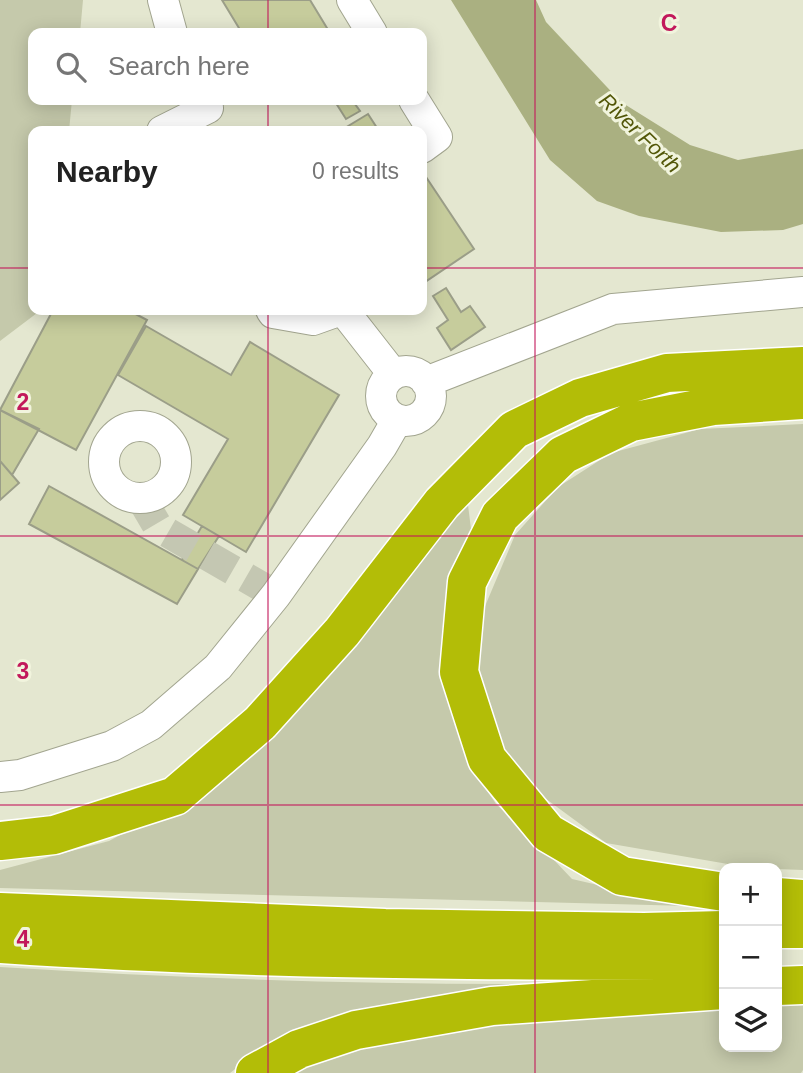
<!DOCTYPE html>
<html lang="en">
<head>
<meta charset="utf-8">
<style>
  :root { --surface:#fff; --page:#f2f2f2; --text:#222; --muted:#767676; --line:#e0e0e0 }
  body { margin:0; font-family:Arial,sans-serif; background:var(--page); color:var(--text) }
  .controls { position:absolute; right:21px; bottom:21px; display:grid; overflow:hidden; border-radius:14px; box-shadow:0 4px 18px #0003 }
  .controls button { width:63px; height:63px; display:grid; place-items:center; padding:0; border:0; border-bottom:2px solid var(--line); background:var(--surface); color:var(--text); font:35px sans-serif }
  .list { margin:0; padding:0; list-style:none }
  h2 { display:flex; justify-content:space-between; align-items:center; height:91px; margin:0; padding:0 28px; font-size:30px }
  h2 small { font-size:23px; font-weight:400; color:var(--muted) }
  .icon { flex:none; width:38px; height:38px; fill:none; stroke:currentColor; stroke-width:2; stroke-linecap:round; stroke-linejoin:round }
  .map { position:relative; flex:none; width:803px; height:1073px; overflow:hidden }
  .search { position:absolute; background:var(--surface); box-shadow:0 4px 18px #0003; left:28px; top:28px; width:399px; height:77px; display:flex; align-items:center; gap:18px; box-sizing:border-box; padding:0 24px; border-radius:14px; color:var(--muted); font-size:26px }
  .panel { position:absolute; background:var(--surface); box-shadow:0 4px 18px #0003; left:28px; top:126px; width:399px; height:189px; border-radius:14px }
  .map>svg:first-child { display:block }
</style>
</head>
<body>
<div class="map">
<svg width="803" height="1073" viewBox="0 0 803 1073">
  <rect width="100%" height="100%" fill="#e4e7d0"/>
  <path fill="#c5c9ab" d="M0,0H83L80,33H33V100H72L69,131H33V310H41L0,341Z
    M803,424V870L751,868L606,843L523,782L497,738L478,672L483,611L515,535L558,487L611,453L700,429Z
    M466,489L472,537L447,681L466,758L496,804L536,841L572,879L689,906L0,888V870L109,841L226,778Z
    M0,967C190,979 380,985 570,984L239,1066L230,1073H0Z
    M803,1001V1070L801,1073H287L373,1037L586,1013L724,1006V1047H777V1003Z"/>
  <path fill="#aab081" d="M451,0H536L546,22L621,102L690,145L738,160L803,149V224L783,230L721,232L639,216L597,201L550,160Z"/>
  <path fill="#c6cc9c" stroke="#9b9e88" stroke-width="2" d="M222,0H310L330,33H242Z
    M334,100H352L360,111L346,119Z
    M368,114L379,131H340Z
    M422,171L474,249L422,284Z
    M446,288L461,312L470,306L485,327L451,350L437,328L448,320L433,296Z
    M53,310H128L147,320L76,450L0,410Z
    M146,326L231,375L250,342L339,395L246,552L183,515L228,439L118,375Z
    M0,410L39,429L12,475L0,461Z
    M0,461L19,483L0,500Z
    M49,486L198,569L177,604L29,524Z
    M202,526L219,536L198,569L182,560Z"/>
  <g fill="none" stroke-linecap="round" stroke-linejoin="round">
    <path stroke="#c4c7b2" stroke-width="30" stroke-dasharray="30 15" stroke-linecap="butt" d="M141,498L158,527L276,595"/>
    <g stroke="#a2a58f" stroke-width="32">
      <path id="minor" d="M163,0L172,33
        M352,0L372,33
        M414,100L437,137L422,148
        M162,131L208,108
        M271,310L273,313L313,320L341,310
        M343,310L393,374
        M381 396a25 25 0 1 1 50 0a25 25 0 1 1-50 0Z
        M426,382L613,309L803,292
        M104 462a36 36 0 1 1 72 0a36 36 0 1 1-72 0Z
        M0,777L20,775L112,746L151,725L218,667L276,595L382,446L397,420"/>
    </g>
    <g stroke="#fff" stroke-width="41">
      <path id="highway" d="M0,841L54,835L175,796L260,723L342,632L442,503L514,430L580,398L667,373L803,366
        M724,892L622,876L548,833L487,759L459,672L467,582L500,516L563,455L631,422L713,406L803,400
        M777,897L803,899
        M0,912L385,928L644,932L724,930
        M777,929H803
        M0,944C241,960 483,961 724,961
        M777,986L803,985
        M255,1073L299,1049L356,1030L492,1006L724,990"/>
    </g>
    <use href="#minor" stroke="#fff" stroke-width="30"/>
    <use href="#highway" stroke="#b3bd07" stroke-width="38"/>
  </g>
  <path fill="none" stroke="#c2185b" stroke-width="2" stroke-opacity="0.55" d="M268,0V33M535,0V1073M268,100V131M0,268H33M422,268H803M268,310V1073M0,536H803M0,805H803"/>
  <g text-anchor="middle" stroke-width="6" stroke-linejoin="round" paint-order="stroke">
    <g font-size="21" font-style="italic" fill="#525708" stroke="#f1f4dd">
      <text transform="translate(640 133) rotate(44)" y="7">River Forth</text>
    </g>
  </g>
  <g font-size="23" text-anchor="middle" font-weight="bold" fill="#c2185b" stroke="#f1f4dd" stroke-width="6" stroke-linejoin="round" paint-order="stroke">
    <text x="669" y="31">C</text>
    <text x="23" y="410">2</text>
    <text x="23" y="679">3</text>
    <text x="23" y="947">4</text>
  </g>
</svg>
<div class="controls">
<button>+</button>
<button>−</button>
<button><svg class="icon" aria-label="layers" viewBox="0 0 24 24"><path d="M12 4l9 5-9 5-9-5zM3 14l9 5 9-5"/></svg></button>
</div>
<div class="search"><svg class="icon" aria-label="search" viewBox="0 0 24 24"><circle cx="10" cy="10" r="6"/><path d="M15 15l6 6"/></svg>Search here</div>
<section class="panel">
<h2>Nearby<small>0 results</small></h2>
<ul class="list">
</ul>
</section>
</div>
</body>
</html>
